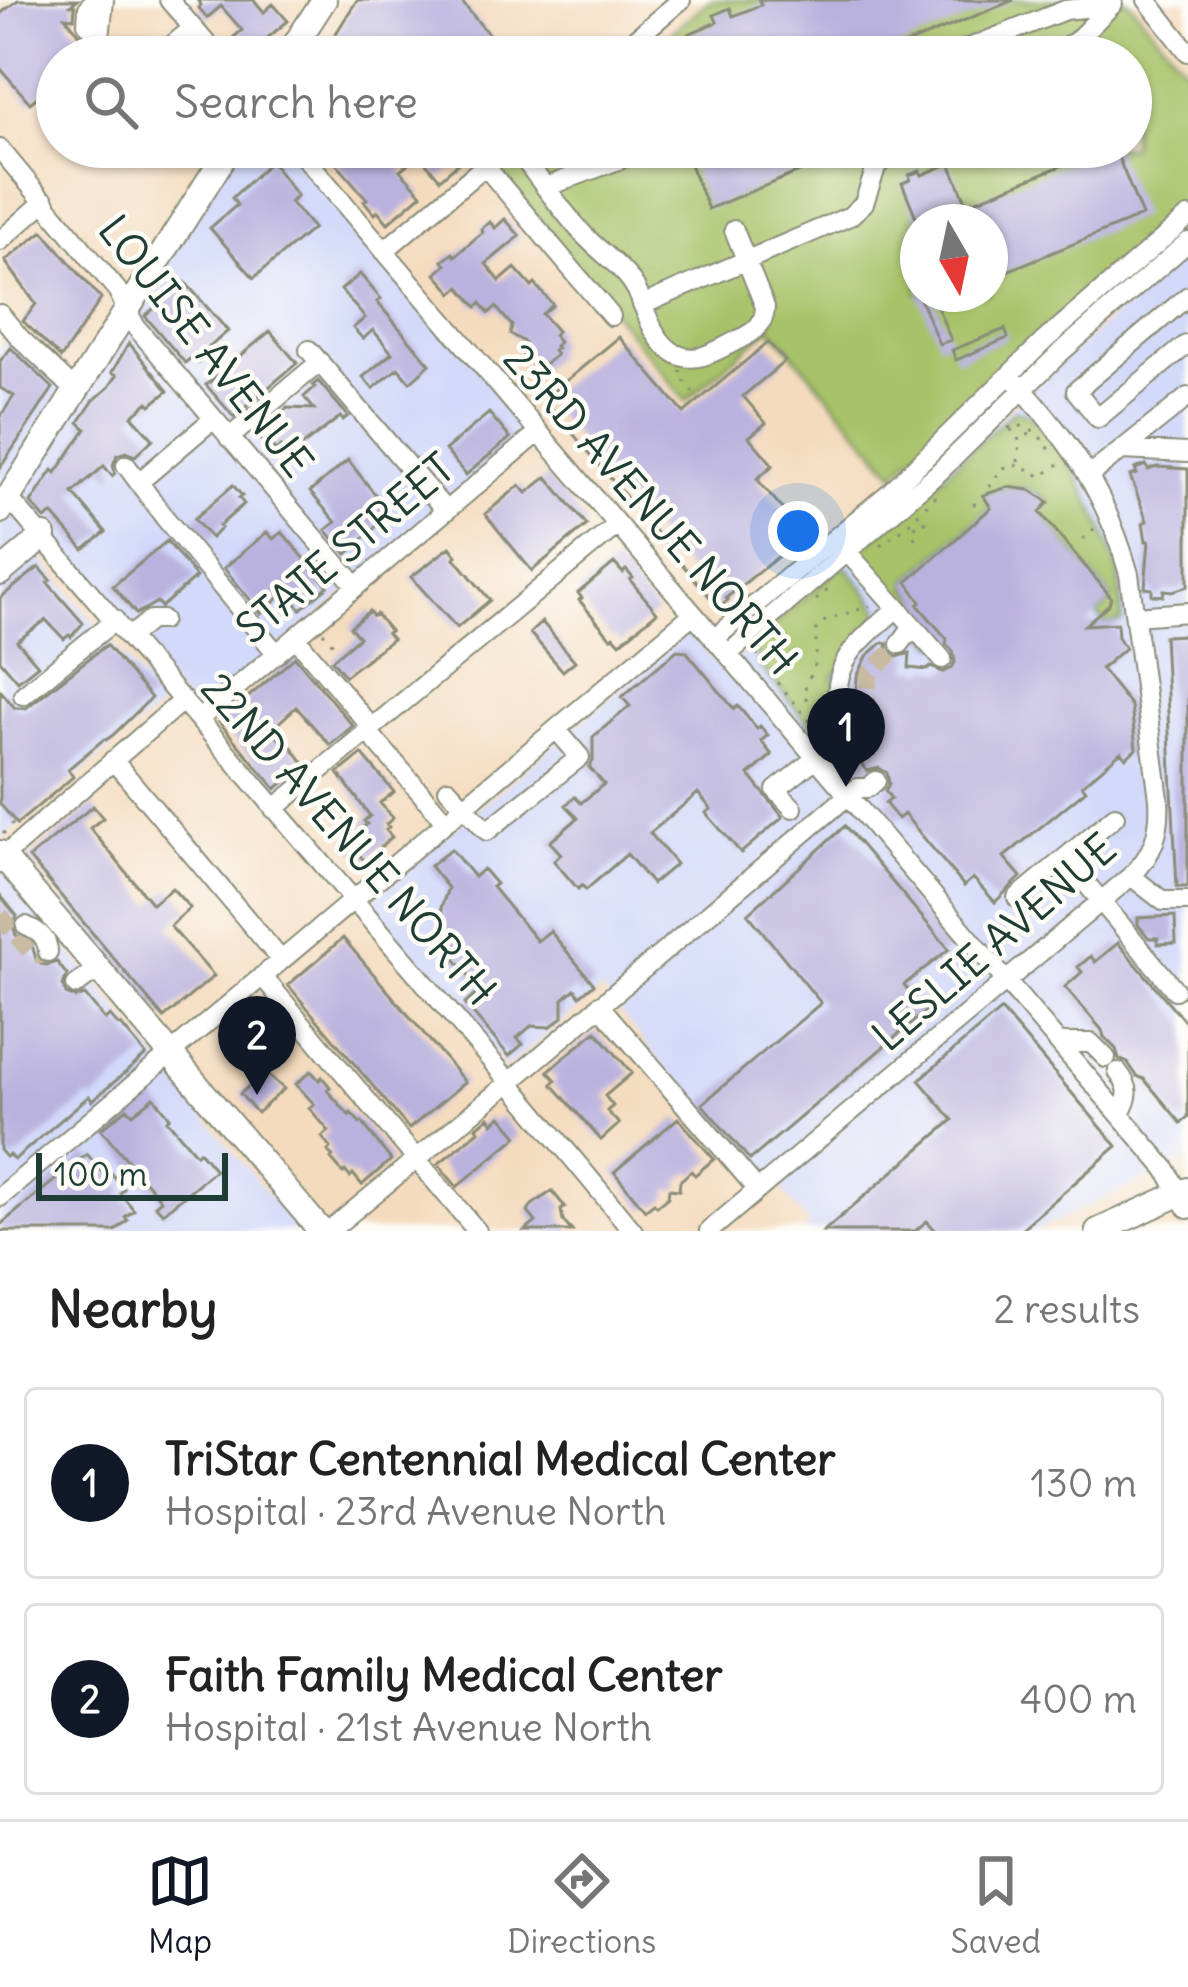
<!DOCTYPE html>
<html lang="en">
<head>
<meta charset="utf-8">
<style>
  :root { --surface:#fff; --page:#f6f6f6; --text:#222; --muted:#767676; --line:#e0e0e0; --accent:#111827 }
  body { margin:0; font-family:Delius,sans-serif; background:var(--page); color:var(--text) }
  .compass { position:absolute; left:900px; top:204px; width:108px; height:108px; border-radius:50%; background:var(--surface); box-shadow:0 3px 9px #0004; rotate:171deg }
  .scale { position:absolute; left:36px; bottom:30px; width:192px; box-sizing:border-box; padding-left:12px; border:6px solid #1f3d34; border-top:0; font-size:33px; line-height:42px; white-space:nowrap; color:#1f3d34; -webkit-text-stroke:9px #fdfcf7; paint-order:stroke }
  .you { position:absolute; left:798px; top:531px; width:42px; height:42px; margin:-30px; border:9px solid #fff; border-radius:50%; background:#1a73e8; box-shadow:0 0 0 18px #1a73e833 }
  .badge { display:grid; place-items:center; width:78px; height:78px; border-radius:50%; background:var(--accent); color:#fff; font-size:39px; font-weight:700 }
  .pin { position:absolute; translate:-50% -99px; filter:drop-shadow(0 3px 6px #0008) }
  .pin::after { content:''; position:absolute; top:63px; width:42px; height:36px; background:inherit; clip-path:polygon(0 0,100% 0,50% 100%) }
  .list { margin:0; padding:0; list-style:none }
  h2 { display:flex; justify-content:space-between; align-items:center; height:156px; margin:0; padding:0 48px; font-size:51px }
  h2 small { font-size:39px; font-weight:400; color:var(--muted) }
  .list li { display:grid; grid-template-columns:78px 1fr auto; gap:36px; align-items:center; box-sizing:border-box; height:192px; margin:0 24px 24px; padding:0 24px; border:3px solid var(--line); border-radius:12px }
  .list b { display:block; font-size:45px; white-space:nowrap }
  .list p { margin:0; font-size:39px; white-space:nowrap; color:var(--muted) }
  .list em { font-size:39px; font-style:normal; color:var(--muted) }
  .icon { flex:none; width:66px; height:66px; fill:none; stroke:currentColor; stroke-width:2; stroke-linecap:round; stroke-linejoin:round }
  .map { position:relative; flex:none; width:1188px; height:1231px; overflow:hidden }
  .search { position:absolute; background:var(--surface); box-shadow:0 3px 9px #0004; left:36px; right:36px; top:36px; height:132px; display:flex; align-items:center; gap:30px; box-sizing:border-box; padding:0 42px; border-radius:66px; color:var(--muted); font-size:45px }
  .sheet { height:588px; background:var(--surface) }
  nav { display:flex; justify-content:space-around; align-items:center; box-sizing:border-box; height:168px; border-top:3px solid var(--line); background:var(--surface); font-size:33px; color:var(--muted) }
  nav a { display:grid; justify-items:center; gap:6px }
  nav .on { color:var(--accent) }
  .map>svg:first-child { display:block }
</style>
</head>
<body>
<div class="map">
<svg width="1188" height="1231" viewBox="0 0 1188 1231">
  <rect width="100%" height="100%" fill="#fdfcf7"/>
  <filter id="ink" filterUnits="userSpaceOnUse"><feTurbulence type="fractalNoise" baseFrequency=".00833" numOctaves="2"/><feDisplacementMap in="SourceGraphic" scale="24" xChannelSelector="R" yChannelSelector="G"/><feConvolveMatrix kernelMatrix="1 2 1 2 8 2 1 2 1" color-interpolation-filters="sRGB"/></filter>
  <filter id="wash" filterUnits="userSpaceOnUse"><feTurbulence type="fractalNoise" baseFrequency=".004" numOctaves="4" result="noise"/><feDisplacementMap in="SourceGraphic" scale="48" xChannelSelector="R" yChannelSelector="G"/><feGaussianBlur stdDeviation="2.7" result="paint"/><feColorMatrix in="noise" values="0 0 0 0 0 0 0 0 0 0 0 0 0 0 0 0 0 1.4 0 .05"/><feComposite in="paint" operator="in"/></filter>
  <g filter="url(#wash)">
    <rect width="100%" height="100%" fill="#f4dbbe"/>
    <path fill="#d2d9f9" d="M230,147H296L534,428L199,719L44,537L32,547L163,705L0,840V350L15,331L75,390Z
      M1188,252V1160L1034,1231H803L809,1225L768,1171L757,1178L601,990L506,1068L368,902L688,632L723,672L1053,369Z
      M0,867L154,1053L297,1231H0Z"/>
    <path fill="#a7c269" stroke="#63804e" stroke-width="3" fill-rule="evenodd" d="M710,0H1128L1188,71V207L1027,346L895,473L770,327L686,401L496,169L522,147H1131V57H643ZM918,222H990V294H918Z
      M1015,410C1056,415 1110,536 1119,575C1123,590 1121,606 1122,622L1105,624L1097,614L1110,603L1111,597L1039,512L1049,501C1028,485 1007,483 984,496L991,508L908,580V587L921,602L918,606L944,636L937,645L861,557V549Z
      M840,567L849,569L879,608V614L833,678L854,710L851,721L838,735L854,754L843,764L761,667L754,649L760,637Z"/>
    <g id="blocks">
      <path fill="#bab2de" d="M18,0H77L71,5L75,6L74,18L65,17L93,50L85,57H57V81L30,103L0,68V14Z
        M197,0H254L264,12L273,4L288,21L266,39L271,45L257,57H251L234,37L242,30L221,6L207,18L199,8L201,5Z
        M357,0H460L500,48L489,57H321Z
        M759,0H1014L875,57H697L688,34L717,22L714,15L730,8L733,16L761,5Z
        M322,147H477L440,179L419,155L400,170L422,194L388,223L378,211L375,214L364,201L367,199Z
        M683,147H860L708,209Z
        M1108,147H1114L1142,216L990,278V222H918L902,183L910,180L909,175L920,171L922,175L950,163L967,204Z
        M271,161L297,196L290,202L313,228L254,278L210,228L237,205L232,198Z
        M505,219L520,236L486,264L500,281L515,268L532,287L535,284L553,305L542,314L557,331L553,335L559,342L555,346L557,348L553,351L556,355L537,371L517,348L524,342L510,334L512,326L496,307L489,313L481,303L477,307L460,287L453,293L436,274L446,265L443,261L453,253L455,256L483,232L481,229L490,222L495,228Z
        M43,231L101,299L61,358L23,321L36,304L5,261Z
        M360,274L381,299L377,302L430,364L410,382L398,368L373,389L363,377L392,353L373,330L363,339L353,328L365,318L341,290Z
        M185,282L228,331L208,348L211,352L198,363L192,357L185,363L145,316Z
        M918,294H932L951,340L939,344Z
        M1005,329L1008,338L956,360L952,350Z
        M270,331L297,363L234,417L206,385Z
        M619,337L684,413L768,342L785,361L743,396L766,423L749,437L773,465L757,479L805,535L726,598L728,600L719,608L544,399Z
        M129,343L168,391L151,405L148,402L132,416L153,439L135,456L126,452L117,455L113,465L115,473L112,476L104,466L73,493L106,532L84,550L52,514L45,519L31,503L53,470L56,473L86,429L79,422L94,400L109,387L117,375L112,372Z
        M11,348L53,388L0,468V417L14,396L0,388V361Z
        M318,381L348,416L343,420L340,417L298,449L293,442L283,450L281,447L276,451L271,445L268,448L259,438L263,431L287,408L314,409L304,397L315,387L313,385Z
        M489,413L510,438L466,475L445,450Z
        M348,460L385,507L379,512L384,519L347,554L326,530L336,522L310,492Z
        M1146,465L1148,470L1157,467L1188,469V586L1173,591L1164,590L1163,596L1152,595V589L1145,588L1149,541H1146L1143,523L1147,521L1130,476L1137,474L1135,469Z
        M547,477L587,525L532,571L485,514L520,485L527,493Z
        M233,485L242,496L239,498L244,504L219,526L221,528L211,538L194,519Z
        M1008,487L1030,490L1049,502L1040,512L1111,597L1109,604L1085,625L1117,623L1118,637L1125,648L1101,669L1131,706L1136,749L1126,758L1121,752L1082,785L1086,790L1004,857L1021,877L995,902L973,878L964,886L904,814L898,819L885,803L891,798L885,791L889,784L887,773L879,768L867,771L838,735L852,720L860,719L865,714L866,701L856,694L857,677L867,656L882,643H887L888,651L897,657L910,653L909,668L927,670L931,667L943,672L952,668L955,662L953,651L946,644L947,639L918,605L921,602L907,582L991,508L983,495Z
        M267,532L273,539L282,532L328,586L301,609L286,592L261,613L224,568Z
        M167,541L196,577L161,607L157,602L136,614L113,586Z
        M450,547L457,556L455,558L490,600L457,628L411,577Z
        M614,563L623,573L626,570L633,578L630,580L657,612L620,643L614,636L611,638L579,600L582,598L578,593Z
        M39,567L51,580L48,583L83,623L71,637L69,635L64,639L46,620L17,641L38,665L18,681L0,660V598Z
        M369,611L373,616L376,614L390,631L387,633L392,639L345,676L332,660L359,637L350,627Z
        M542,622L575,661L563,671L530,633Z
        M1188,635V887H1177L1164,636Z
        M106,645L151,698L113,735L106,740L104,739L68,769L73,777L17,824L0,804V690L15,708H26Z
        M677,650L686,651L734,709L738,706L757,729L760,726L768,735L761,741L772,755L749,775L783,817L741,853L706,813L711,809L698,793L650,833L676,864L652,884L627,854L586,890L582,885L578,889L554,861L561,854L550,842L578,818L566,805L575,797L581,803L604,784L589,767L593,761V737L630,706L622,697Z
        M295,657L353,726L330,745L296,707L271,730L285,745L288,742L305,765L276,789L219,722Z
        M362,754L394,792L380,803L393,818L386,824L389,827L386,830L392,837L365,861L347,842L367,824L364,821L370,816L338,773Z
        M93,806L103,818L90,828L152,904L172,888L190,908L170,926L214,976L164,1018L29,858Z
        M845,826L949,949L904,985L926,1011L750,1160L702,1104L821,1003L748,914Z
        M451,849L474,877L483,869L496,884L492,887L537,941L550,931L594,984L580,996L575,989L563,999V1017L550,1027L531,1026L517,1038L523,1044L509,1056L465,1004L481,990L435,935L446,926L441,908L448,888L430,866Z
        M0,895L17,916L13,926L16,935L32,945L36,959L41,964L48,965L57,962L67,975L63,985L66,994L76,998L85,995L105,1020L110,1016L119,1026L121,1025L146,1055L92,1101L89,1096L14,1160L9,1155L6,1157L0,1150Z
        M1175,916L1176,943L1158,944V938H1149L1138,925V918Z
        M343,938L465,1082L409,1129L288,985Z
        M1118,943L1188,1025V1117L1181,1123L1144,1079L1137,1076L1128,1063L1119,1059L1116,1049L1104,1037L1102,1030L1065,987L1082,972L1078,967L1091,956L1095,962Z
        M1001,1010L1117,1146L1019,1231H936L927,1221L915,1231H824L953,1120L919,1080Z
        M596,1031L632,1073L605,1096L613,1106L607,1111L619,1124L601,1140L552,1084L556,1080L548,1071Z
        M311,1071L319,1080L322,1077L330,1087L327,1090L349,1115L351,1113L360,1123L362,1122L391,1160L362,1185L353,1174L350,1177L345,1171L343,1173L331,1159L333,1157L328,1151L331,1148L322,1137L329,1131L309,1108L314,1104L296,1084Z
        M265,1072L284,1089L257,1113L240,1094Z
        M154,1097L170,1117L167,1120L196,1154L199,1151L215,1170L163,1213L155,1205L161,1200L101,1129L127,1108L133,1114Z
        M501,1116L518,1136L457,1187L438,1164L479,1131L477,1127L489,1117L493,1123Z
        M678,1118L714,1159L695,1175L691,1171L680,1181L679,1190L669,1189L668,1197L657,1206L654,1203L645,1210L614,1172Z
        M87,1154L106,1177L111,1173L124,1189L120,1193L134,1210L125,1217L128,1220L115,1231H0V1225Z
        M552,1191L565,1207L561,1210L563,1221L572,1231H525L536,1222L528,1212L532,1205Z"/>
    </g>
  </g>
  <g filter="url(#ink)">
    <use href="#blocks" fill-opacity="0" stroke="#8a8c79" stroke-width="3"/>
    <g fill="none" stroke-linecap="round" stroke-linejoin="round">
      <path stroke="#c9bba2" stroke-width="18" stroke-dasharray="18 9" stroke-linecap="butt" d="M854,707L867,700L869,675L900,644
        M0,916L30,951L40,955L48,952"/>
      <g stroke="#8a8c79" stroke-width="22">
        <path id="minor" d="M93,0L88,8L87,23L117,57
          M169,0L218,57
          M1147,0L1188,52
          M100,38L104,0
          M158,57L193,28
          M614,57L681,0
          M946,57L1065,10L1112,5
          M1041,57L1075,42L1113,4
          M296,147L1166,1169L1188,1209
          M515,147C538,177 560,209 585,236C602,254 626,269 637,291C647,313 653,341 676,354C697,365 719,349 738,340C754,332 764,326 765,307L734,230
          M0,149L117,290L136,327L356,586
          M485,166L611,316
          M546,187L653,147
          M0,241L45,201
          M384,251L507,147
          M642,305L850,216L864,203L877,165L906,147
          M0,314L20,338L76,391
          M1186,345L1098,418L1076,391L1188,296
          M309,350L446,511
          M229,438L320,362
          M1122,450L1188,453
          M126,465L165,518L277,654
          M1089,476L1188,397
          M139,482L213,419
          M8,497L501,1072L633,1231
          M842,546L913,626L900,644
          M1135,616L1188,612
          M913,626L942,659
          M129,637L150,620H162
          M296,638L372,728
          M714,639L889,493L1045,340L1188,217
          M728,654L939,472L1060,353L1188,242
          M23,695L115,620
          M854,707L847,706L837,696C838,652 868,635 897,608
          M199,719L538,433
          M368,732L446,822
          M113,760L281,960
          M448,789L487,831L580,757L556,729
          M793,808L776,790L816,758
          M274,809L617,525
          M1115,816L1065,858L1175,990
          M0,864L12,849L183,700
          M1131,876L1163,901H1188
          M1017,898L1065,858
          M26,926C38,931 48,938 48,952
          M262,976L477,1231
          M76,985L98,969
          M599,1005L758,1190
          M1060,1043H1091L1106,1058
          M1118,1072C1131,1088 1130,1096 1120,1114
          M0,1197L693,614
          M329,1231L510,1082L857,788H868L876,781
          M709,1231L1131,876C1154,854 1161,830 1159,799L1129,574C1105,489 1069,440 1011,376"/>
      </g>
      <g stroke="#8a8c79" stroke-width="28">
        <path id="major" d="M287,57L324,0
          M0,511L230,147
          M0,573L44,536
          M0,853L321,1231
          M1098,1231L1188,1190"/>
      </g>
      <path stroke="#8a8c79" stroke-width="3" stroke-dasharray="3 9" stroke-linecap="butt" d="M681,370L680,376L693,392
        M1008,428C1030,420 1039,436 1052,452
        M1011,429L1015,438C1025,443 1027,436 1032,430
        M1018,462L1020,442
        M973,505C1001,485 995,445 1041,477L1059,464V459
        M915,539L913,530L917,524L923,521L932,525
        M1083,539L1095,528
        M880,545L905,527L940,492
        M816,600L831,587
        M165,604L195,580
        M323,632L337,649
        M757,653L763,666L852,771
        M839,733L827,713L810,704L803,694L816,660V630L826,620L870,606
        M3,834L14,822"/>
      <use href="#minor" stroke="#fff" stroke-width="18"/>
      <use href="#major" stroke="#fff" stroke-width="24"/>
    </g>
  </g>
  <g text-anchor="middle" stroke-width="9" stroke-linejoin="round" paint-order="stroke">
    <g font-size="42" fill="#1f3d34" stroke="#fdfcf7">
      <text transform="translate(206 346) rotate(52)" y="15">LOUISE AVENUE</text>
      <text transform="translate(651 509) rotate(49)" y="15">23RD AVENUE NORTH</text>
      <text transform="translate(345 548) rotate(-40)" y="15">STATE STREET</text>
      <text transform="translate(349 839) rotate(49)" y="15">22ND AVENUE NORTH</text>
      <text transform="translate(994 942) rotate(-41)" y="15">LESLIE AVENUE</text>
    </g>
  </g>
</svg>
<svg class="compass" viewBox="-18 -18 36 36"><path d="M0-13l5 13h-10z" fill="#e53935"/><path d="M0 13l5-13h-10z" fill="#767676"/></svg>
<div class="scale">100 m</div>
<div class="you"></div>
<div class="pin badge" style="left:846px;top:787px">1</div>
<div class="pin badge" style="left:257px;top:1095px">2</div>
<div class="search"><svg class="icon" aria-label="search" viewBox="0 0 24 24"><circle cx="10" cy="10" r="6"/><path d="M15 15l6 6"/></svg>Search here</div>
</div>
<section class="sheet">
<h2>Nearby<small>2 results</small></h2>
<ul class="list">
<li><span class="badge">1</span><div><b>TriStar Centennial Medical Center</b><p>Hospital · 23rd Avenue North</p></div><em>130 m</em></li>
<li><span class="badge">2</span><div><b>Faith Family Medical Center</b><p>Hospital · 21st Avenue North</p></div><em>400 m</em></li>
</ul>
</section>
<nav>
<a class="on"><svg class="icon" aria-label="map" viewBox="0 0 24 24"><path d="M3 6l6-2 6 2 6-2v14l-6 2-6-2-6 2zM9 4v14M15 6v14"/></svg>Map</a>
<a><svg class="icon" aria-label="directions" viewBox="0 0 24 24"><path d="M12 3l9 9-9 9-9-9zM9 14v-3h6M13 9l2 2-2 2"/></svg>Directions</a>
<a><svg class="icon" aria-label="saved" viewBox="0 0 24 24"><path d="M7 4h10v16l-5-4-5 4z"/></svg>Saved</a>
</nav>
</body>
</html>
